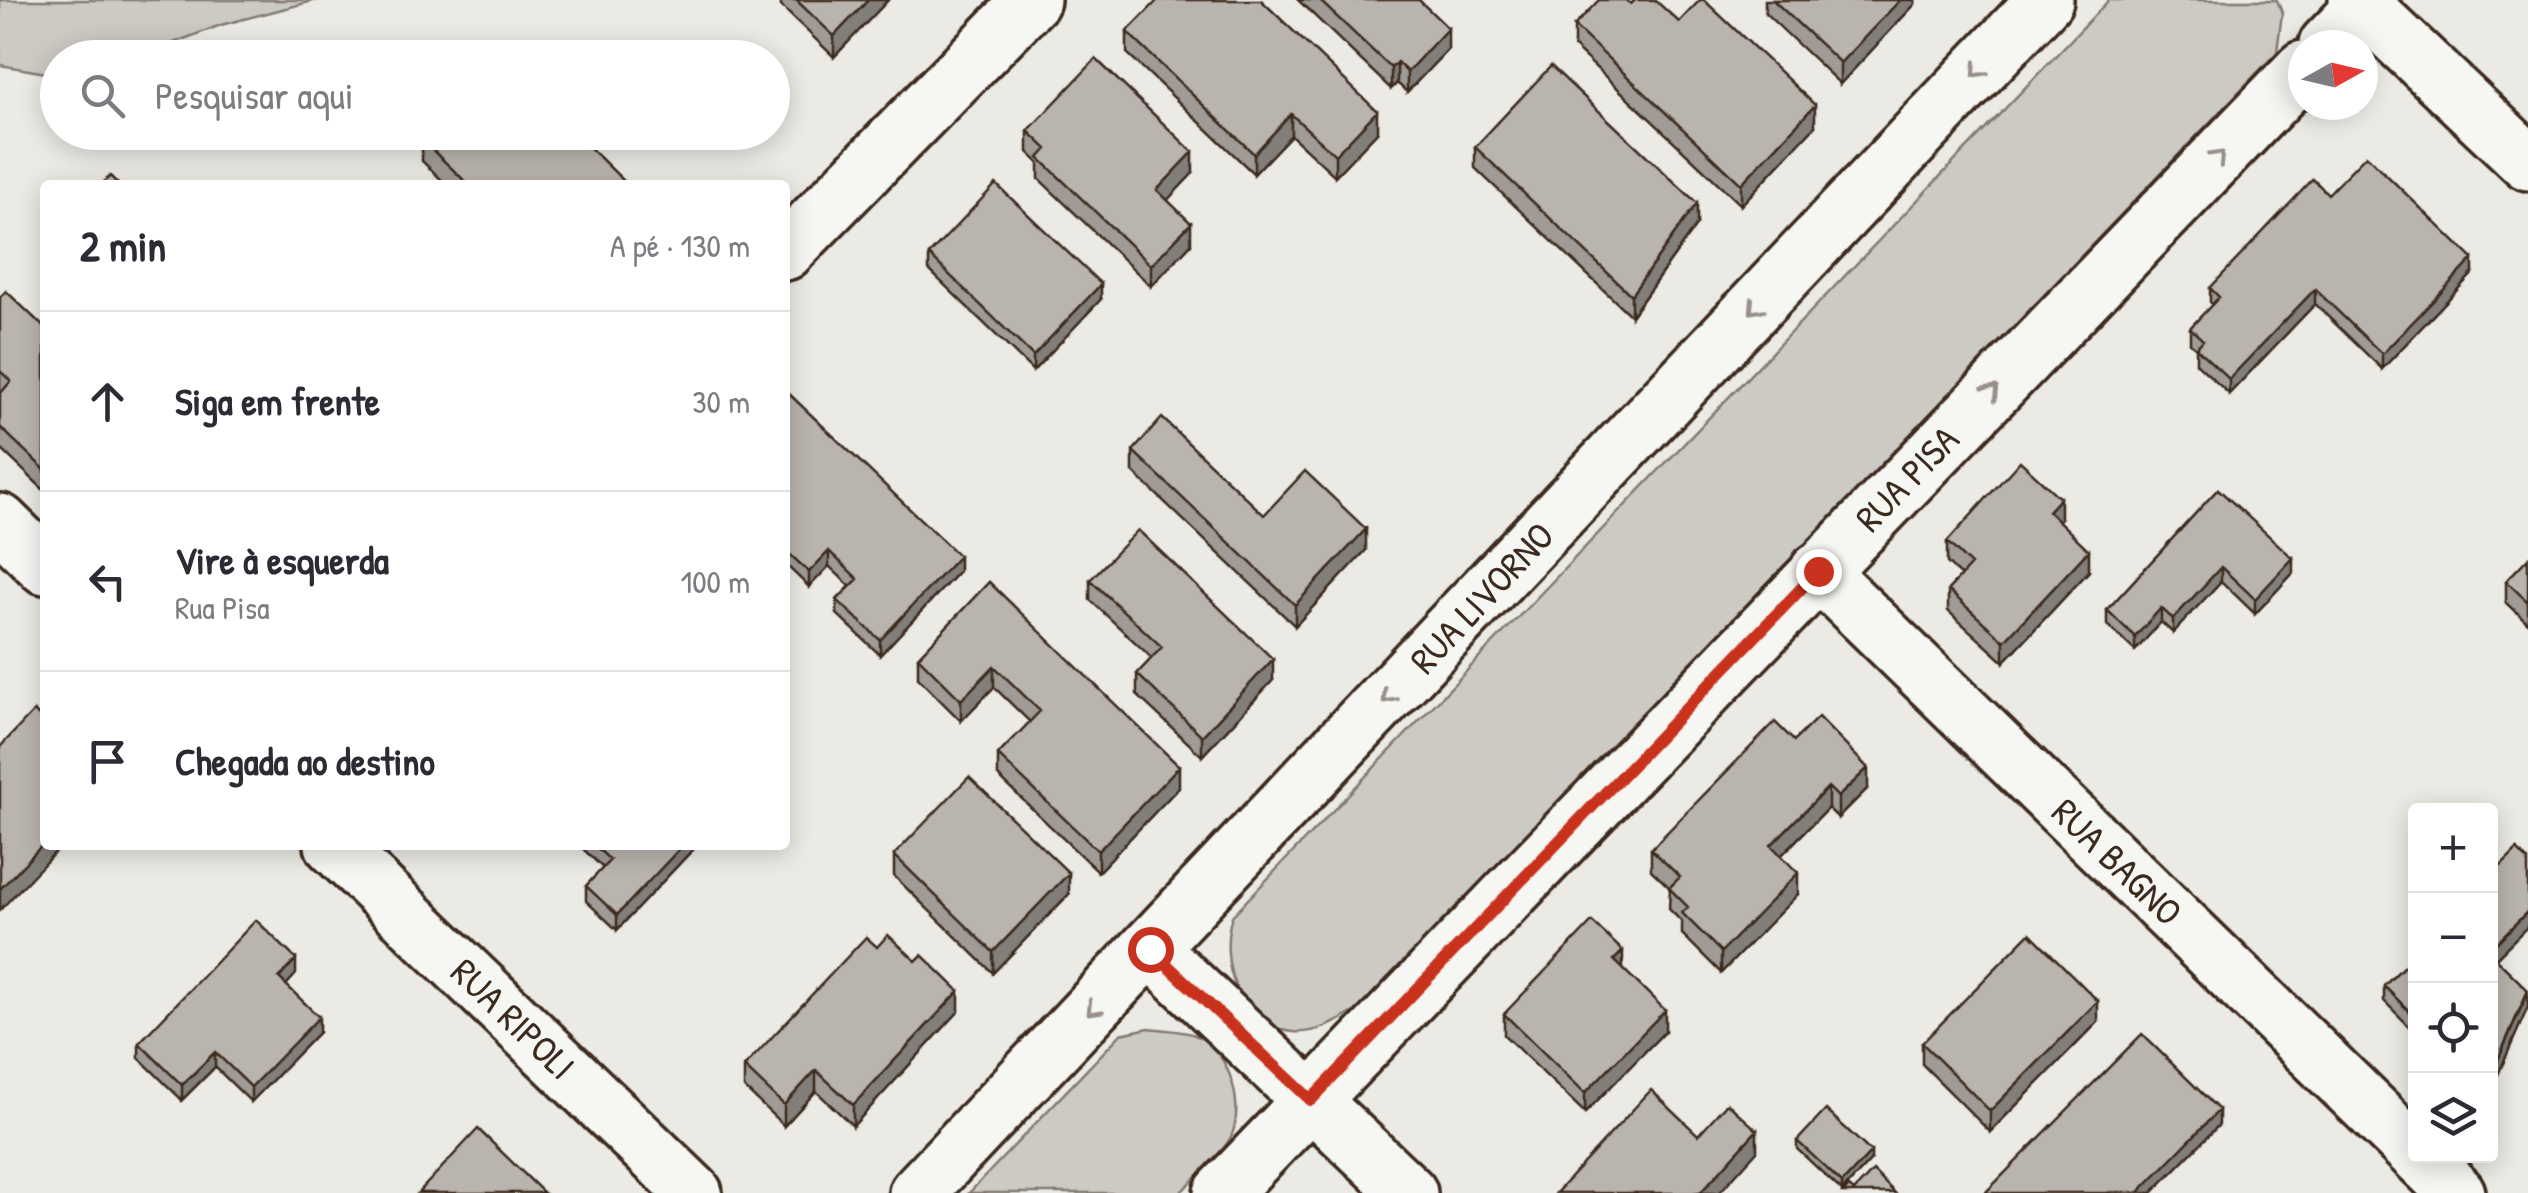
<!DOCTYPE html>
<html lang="pt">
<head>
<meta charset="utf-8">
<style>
  :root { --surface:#fff; --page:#f2f2f3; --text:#2b2b33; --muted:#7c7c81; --line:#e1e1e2 }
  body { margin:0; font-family:"Patrick Hand",sans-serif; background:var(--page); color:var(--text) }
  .controls { position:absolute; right:30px; bottom:30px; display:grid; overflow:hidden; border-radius:10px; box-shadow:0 5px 25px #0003 }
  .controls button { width:90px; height:90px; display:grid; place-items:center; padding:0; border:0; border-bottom:2px solid var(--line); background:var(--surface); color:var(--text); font:50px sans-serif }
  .compass { position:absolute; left:2288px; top:30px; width:90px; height:90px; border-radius:50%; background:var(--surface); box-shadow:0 5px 25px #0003; rotate:82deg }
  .stop { position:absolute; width:30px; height:30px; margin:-22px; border:8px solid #c8321e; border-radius:50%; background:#fff }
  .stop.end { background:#c8321e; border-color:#fff; box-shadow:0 2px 10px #0008 }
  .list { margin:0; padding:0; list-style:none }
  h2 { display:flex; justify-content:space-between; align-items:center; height:130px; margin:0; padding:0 40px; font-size:42px }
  h2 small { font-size:32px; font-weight:400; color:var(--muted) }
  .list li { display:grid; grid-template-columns:65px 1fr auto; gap:30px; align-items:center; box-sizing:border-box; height:180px; padding:0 40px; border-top:2px solid var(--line) }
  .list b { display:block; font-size:38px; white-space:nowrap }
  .list p { margin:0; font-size:32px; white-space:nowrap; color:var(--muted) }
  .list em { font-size:32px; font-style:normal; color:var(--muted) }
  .icon { flex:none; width:55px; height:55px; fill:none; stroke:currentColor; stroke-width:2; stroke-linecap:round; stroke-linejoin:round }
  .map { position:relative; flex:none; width:2528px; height:1193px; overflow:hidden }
  .search { position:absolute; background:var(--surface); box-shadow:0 5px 25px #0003; left:40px; top:40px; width:750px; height:110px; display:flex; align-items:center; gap:25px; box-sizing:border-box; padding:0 35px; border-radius:55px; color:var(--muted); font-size:38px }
  .panel { position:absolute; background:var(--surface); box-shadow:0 5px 25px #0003; left:40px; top:180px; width:750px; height:670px; border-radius:10px }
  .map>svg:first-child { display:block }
</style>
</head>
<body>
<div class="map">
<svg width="2528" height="1193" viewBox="0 0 2528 1193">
  <rect width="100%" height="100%" fill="#ebeae5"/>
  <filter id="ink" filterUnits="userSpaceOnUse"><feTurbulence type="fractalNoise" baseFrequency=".01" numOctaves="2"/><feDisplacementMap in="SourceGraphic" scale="20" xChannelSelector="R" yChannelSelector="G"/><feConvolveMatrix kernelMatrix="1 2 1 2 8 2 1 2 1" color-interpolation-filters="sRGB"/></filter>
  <g filter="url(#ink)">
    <path fill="#cdcac4" stroke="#847a71" stroke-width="2.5" d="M0,0H317L221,25L136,57L58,58L57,75L0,65Z
      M2109,0H2277L2282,13L2277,52L1359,1009C1339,1021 1318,1034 1293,1032C1238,1027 1218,961 1232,916Z
      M1149,1028C1164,1030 1181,1030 1195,1035C1230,1048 1248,1112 1228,1142C1216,1161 1195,1177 1180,1193H969L1121,1034Z"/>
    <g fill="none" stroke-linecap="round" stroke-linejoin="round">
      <g stroke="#3b2a1e" stroke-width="62">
        <path id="minor" d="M2357,0L2528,162
          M2327,45L2370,0
          M785,252L1032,0
          M0,522L45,566
          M1818,571L2416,1153
          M333,845L694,1193
          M1151,949L1409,1193
          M2419,1156L2457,1193
          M917,1193L2045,0
          M1222,1193L2303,69"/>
      </g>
      <use href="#minor" stroke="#f6f6f2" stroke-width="55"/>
    </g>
    <path fill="#a09b96" stroke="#3b2a1e" stroke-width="2.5" d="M781,0H888L834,57L781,6Z
      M1298,0H1419L1448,49L1407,92L1397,83L1391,89Z
      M1765,0H1915V4L1840,84L1765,13Z
      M1679,22L1815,126L1741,205L1574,47V26Z
      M1127,32L1377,132L1335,176L1291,135L1254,174L1127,53Z
      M1028,131L1193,173L1167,200L1191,244L1151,286L1039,179V163L1028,152Z
      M422,140L628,185H447L422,161Z
      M1475,147L1697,224L1631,316L1475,168Z
      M2328,194L2473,273L2382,369L2315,304L2229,394L2196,363V348L2190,343V328L2212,305L2210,302V288Z
      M929,255L1101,299L1033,371L929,270Z
      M0,297L45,328V491L0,448Z
      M785,390L959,571L880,655L837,614V600L850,586L829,566L809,587L785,564Z
      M1133,451L1264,515L1366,550L1295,626L1133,472Z
      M2218,489L2293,573L2255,614L2221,581L2173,633L2161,622L2135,651L2107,625V610Z
      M2060,519L2058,521L2089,571L2004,662L1948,611V590L1961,576L1947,563V542Z
      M2528,558V623L2506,602V581Z
      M1090,580L1273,680L1202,756L1137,695V674L1152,658L1090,600Z
      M989,582L1179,787L1098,872L998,776V755L1030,722L994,687L961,721L918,678V657Z
      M1794,741L1868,788L1838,818L1828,808L1781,856L1798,894L1721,973L1682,934V922L1669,909L1670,888L1651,870V849Z
      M579,845H697L617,930L586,901V886L603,868Z
      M894,855L1069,894L993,973L894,876Z
      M877,947L959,1011L853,1126L816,1091L784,1126L744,1088V1067Z
      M2416,954V1033L2384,1001V986Z
      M1623,969L1665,1031L1585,1113L1504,1035V1014Z
      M296,974L286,985L319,1032L251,1102L215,1067L182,1100L139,1058V1043Z
      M2098,1022L1990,1132L1922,1064V1043Z
      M1797,1141L1871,1160L1842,1191L1797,1149Z"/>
    <path fill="#827e7a" stroke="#3b2a1e" stroke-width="2.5" d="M868,0H888L834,57V36Z
      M1900,0H1915V4L1840,84V63Z
      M1448,28V49L1407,92V72Z
      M1397,62V83L1391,89V68Z
      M1815,105V126L1741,205V184Z
      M1377,111V132L1335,176V155Z
      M1291,114V135L1254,174V154Z
      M1193,152V173L1157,211V190Z
      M1697,203V224L1631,316V295Z
      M1191,223V244L1151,286V265Z
      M2473,259V273L2382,369V354Z
      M1101,284V299L1033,371V356Z
      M2315,289V304L2229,394V379Z
      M2060,498V519L2048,532V511Z
      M1366,529V550L1295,626V605Z
      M2089,550V571L2004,662V641Z
      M829,551V566L809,587V572Z
      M959,556V571L880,655V640Z
      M2293,558V573L2255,614V599Z
      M2221,567V581L2173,633V619Z
      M2161,608V622L2135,651V637Z
      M1273,659V680L1202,756V736Z
      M994,666V687L961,721V700Z
      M1179,766V787L1098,872V851Z
      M1868,768V788L1838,818V797Z
      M1828,787V808L1771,866V845Z
      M45,842V845H62L0,910V889Z
      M683,845H697L617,930V915Z
      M1069,873V894L993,973V952Z
      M1798,873V894L1721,973V952Z
      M2528,911V926L2490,964V949Z
      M1623,951V971L1614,960Z
      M296,959V974L279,993V978Z
      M959,991V1011L853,1126V1105Z
      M2528,992V1007L2490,1093V1078Z
      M2098,1001V1022L1990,1132V1111Z
      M1665,1010V1031L1585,1113V1093Z
      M319,1017V1032L251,1102V1087Z
      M215,1052V1067L182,1100V1085Z
      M816,1070V1091L784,1126V1105Z
      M2219,1110V1125L2152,1193H2138Z
      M1757,1130V1151L1719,1193H1700Z
      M1871,1152V1160L1842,1191V1183Z"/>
    <path fill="#bab4ae" stroke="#3b2a1e" stroke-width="2.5" d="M796,0H868L834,36Z
      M1158,0H1261L1377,111L1335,155L1291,114L1254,154L1127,32Z
      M1319,0H1419L1448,28L1407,72L1397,62L1391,68Z
      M1599,0H1626L1631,4L1635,0H1655L1679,22L1700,0H1704L1815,105L1741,184L1574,26Z
      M1773,0H1900L1840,63Z
      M1096,59L1193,152L1157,190L1191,223L1151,265L1039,158L1047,149L1028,131Z
      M1551,66L1697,203L1631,295L1475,147Z
      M429,132H574L628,185H469L422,140Z
      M2366,155L2473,259L2382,354L2315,289L2229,379L2196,348L2203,340L2190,328L2219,297L2210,288L2313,179L2328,194Z
      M110,176L119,185H101Z
      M996,184L1101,284L1033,356L929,255Z
      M6,291L45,328V470L0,427V394L11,381L0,371V297Z
      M785,390L959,556L880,640L837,600L858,579L829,551L809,572L785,550Z
      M1162,418L1264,515L1305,471L1366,529L1295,605L1133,451Z
      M2020,461L2060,498L2048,511L2089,550L2004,641L1948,590L1971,565L1947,542Z
      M2218,489L2293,558L2255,599L2221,567L2173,619L2161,608L2135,637L2107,610Z
      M1138,530L1273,659L1202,736L1137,674L1162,647L1090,580Z
      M2528,558V602L2506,581Z
      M989,582L1179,766L1098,851L998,755L1040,711L994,666L961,700L918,657Z
      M34,711L45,722V842L0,889V747Z
      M1818,717L1868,768L1838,797L1828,787L1771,845L1798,873L1721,952L1682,913L1688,907L1669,888L1680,877L1651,849L1775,722L1794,741Z
      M969,777L1069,873L993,952L894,855Z
      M594,845H683L617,915L586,886L610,860Z
      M2517,850L2528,861V911L2490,949V877Z
      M256,920L296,959L279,978L319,1017L251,1087L215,1052L182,1085L139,1043Z
      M1592,922L1623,951L1614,960L1665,1010L1585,1093L1504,1014Z
      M2030,933L2098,1001L1990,1111L1922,1043Z
      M888,935L916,961L922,955L959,991L853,1105L816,1070L784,1105L744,1067L866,937L877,947Z
      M2490,953L2528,990L2490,1078Z
      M2416,954V1018L2384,986Z
      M2142,1034L2219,1110L2138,1193H1985Z
      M1651,1090L1698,1135L1727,1103L1757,1130L1700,1193H1556Z
      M1826,1110L1871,1152L1842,1183L1797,1141Z
      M478,1129L544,1193H418Z
      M1873,1171L1895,1193H1843L1849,1187L1854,1191Z"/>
    <defs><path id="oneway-chevron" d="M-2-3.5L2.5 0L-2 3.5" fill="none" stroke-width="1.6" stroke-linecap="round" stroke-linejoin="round" transform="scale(2.5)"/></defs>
    <g stroke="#989088">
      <use href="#oneway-chevron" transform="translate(1978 71) rotate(133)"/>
      <use href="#oneway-chevron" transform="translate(2218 157) rotate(-46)"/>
      <use href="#oneway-chevron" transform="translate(1755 308) rotate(133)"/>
      <use href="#oneway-chevron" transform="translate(1992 391) rotate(-46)"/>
      <use href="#oneway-chevron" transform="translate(1388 697) rotate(133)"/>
      <use href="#oneway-chevron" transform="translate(1093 1009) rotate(134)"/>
    </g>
  </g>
  <g fill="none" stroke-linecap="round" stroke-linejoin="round" filter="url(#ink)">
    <path stroke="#c8321e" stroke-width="12" d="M1150,949L1311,1100L1818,571"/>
  </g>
  <g text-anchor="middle" stroke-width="8" stroke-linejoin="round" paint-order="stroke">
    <g font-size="38" fill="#3b2a1e" stroke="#f6f6f2">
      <text transform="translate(1907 479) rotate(-46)" y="13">RUA PISA</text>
      <text transform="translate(1482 598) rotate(-47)" y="13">RUA LIVORNO</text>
      <text transform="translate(2117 862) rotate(44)" y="13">RUA BAGNO</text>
      <text transform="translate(513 1019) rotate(44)" y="13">RUA RIPOLI</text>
    </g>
  </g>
</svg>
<div class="controls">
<button>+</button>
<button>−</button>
<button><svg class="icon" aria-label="locate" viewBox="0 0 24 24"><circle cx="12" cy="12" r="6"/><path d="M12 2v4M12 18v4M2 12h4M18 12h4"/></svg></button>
<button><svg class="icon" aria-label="layers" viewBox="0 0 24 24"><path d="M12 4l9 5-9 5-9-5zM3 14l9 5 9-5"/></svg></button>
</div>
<svg class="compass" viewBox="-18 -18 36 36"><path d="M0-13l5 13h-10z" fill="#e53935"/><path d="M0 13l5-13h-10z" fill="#7c7c81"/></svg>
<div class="stop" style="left:1150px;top:949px"></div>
<div class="stop end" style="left:1818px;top:571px"></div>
<div class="search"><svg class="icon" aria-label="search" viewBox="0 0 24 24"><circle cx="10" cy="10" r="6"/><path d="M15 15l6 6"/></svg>Pesquisar aqui</div>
<section class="panel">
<h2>2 min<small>A pé · 130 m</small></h2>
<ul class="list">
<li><svg class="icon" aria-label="ahead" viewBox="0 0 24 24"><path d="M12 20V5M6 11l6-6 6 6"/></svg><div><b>Siga em frente</b></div><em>30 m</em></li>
<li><svg class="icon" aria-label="left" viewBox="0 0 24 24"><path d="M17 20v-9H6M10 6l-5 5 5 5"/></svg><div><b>Vire à esquerda</b><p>Rua Pisa</p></div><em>100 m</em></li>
<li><svg class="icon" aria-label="arrive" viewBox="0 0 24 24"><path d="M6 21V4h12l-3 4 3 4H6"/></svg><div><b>Chegada ao destino</b></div></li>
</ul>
</section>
</div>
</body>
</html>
